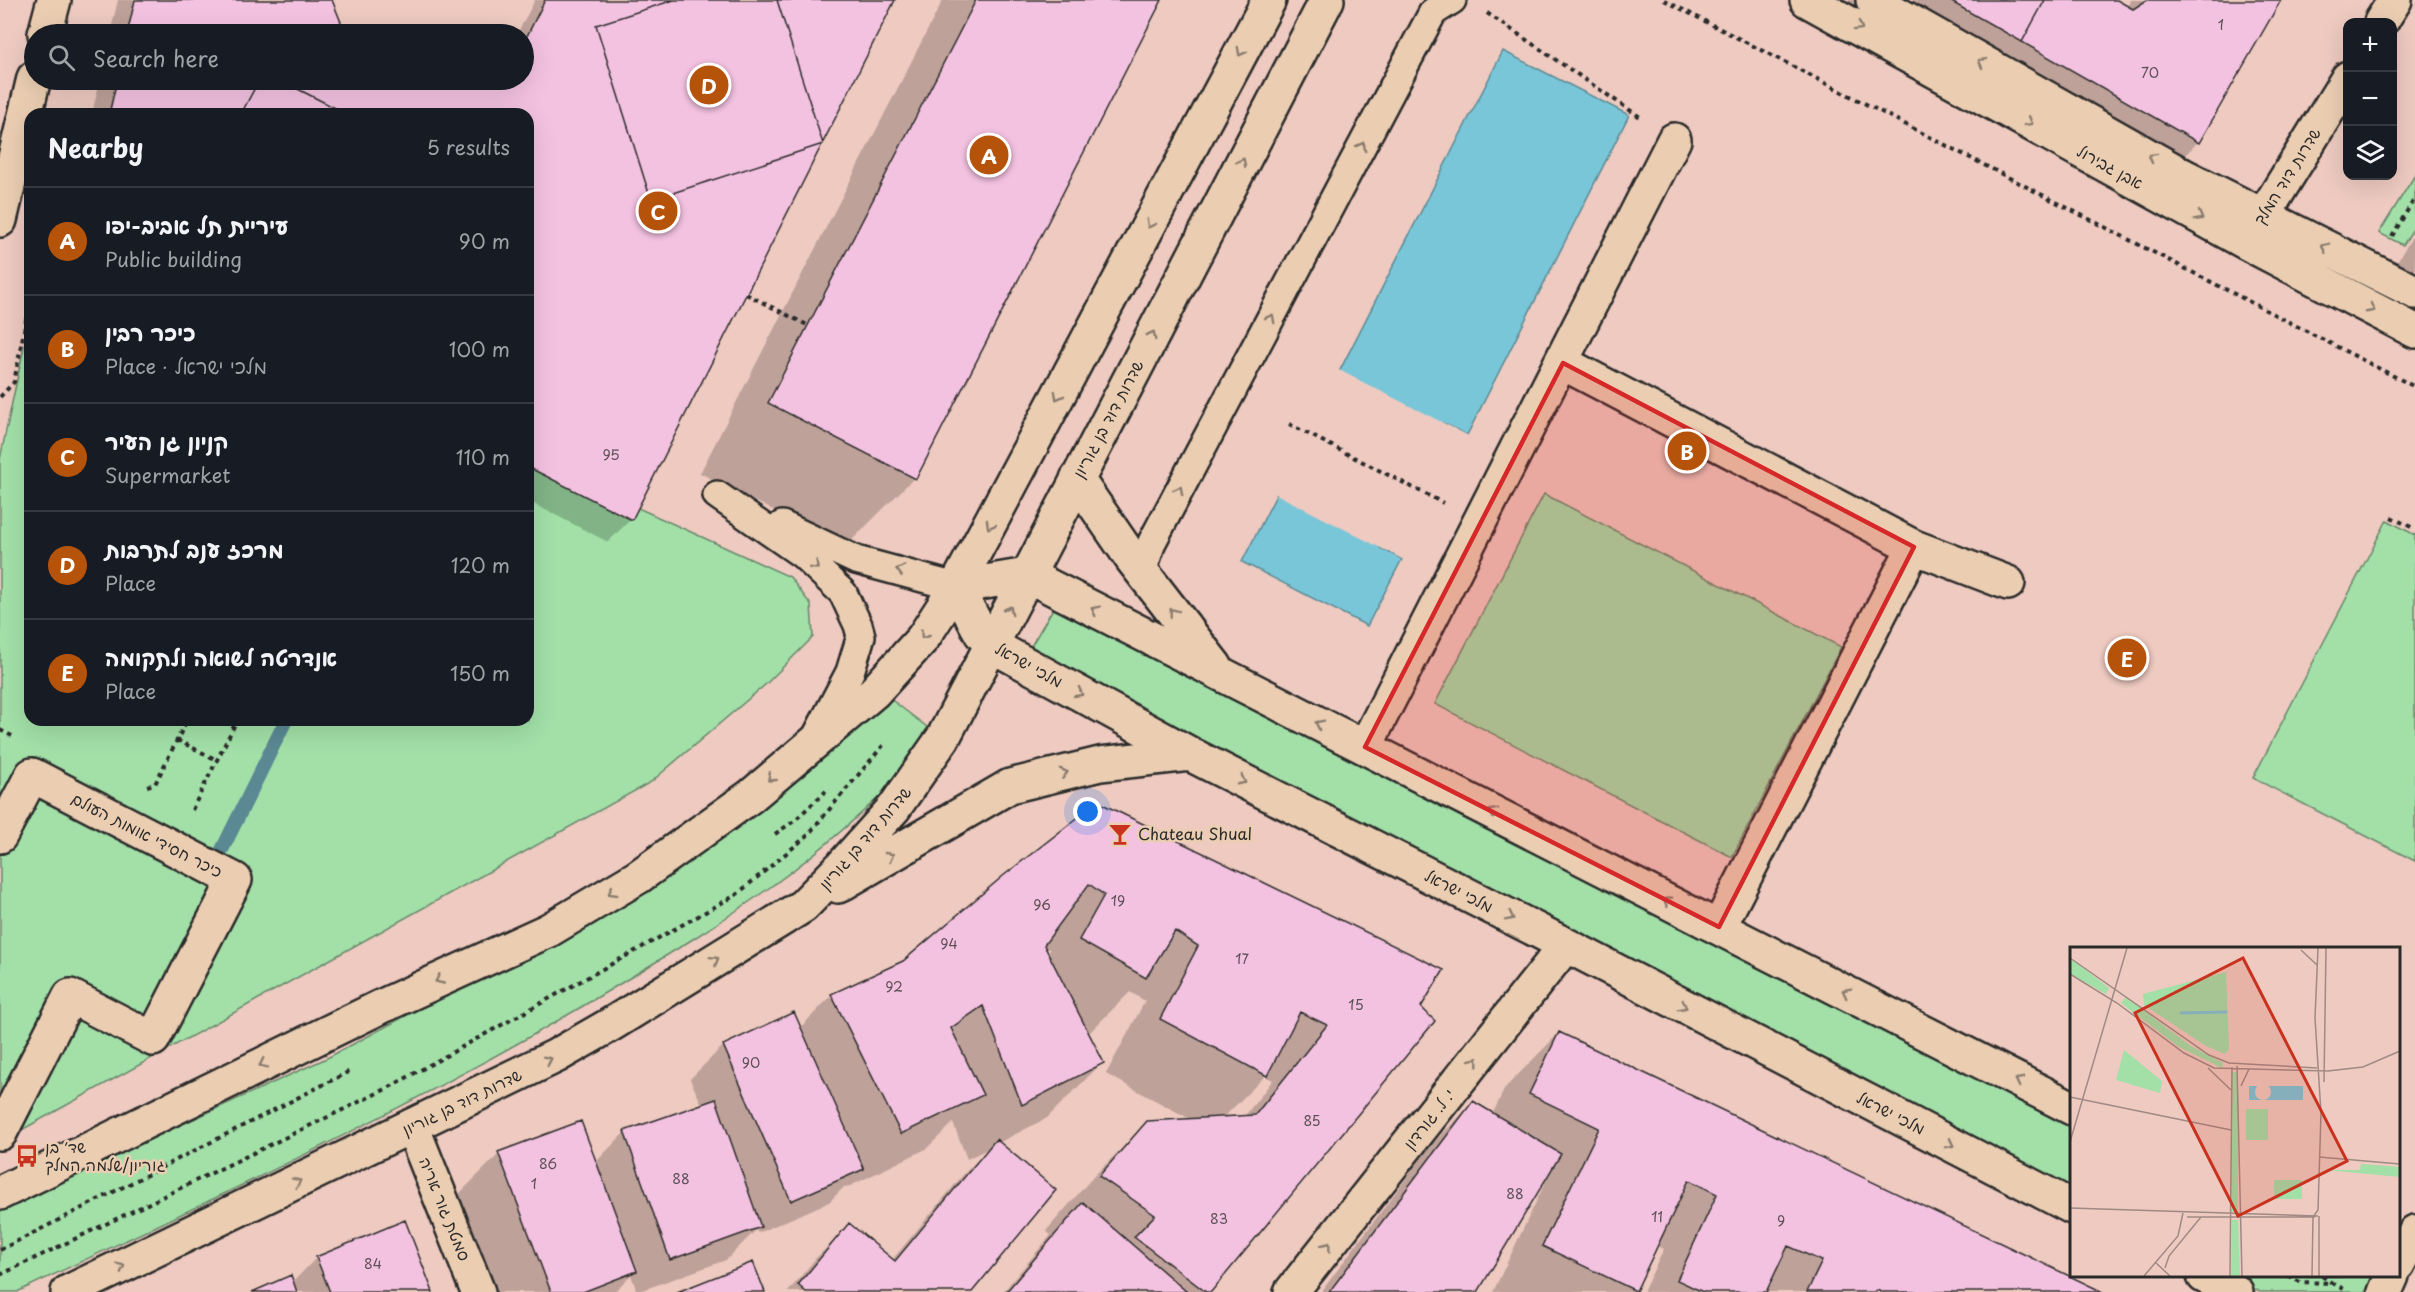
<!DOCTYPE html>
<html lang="en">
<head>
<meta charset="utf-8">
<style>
  :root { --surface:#171b24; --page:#20242c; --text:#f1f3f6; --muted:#9ea1a6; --line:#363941; --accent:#b45309 }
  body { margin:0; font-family:"Playpen Sans","Playpen Sans Hebrew",sans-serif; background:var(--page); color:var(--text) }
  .controls { position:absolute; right:18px; top:18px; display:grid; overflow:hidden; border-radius:12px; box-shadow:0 6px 24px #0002 }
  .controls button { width:54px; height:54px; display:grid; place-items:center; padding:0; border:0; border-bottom:2px solid var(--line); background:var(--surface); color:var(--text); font:30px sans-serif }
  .you { position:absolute; left:1088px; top:812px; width:21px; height:21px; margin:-15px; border:4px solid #fff; border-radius:50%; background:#1a73e8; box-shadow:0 0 0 9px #1a73e833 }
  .badge { display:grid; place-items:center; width:39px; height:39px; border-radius:50%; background:var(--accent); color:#fff; font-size:20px; font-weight:700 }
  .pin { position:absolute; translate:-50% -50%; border:3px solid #fff; box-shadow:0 2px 6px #0006 }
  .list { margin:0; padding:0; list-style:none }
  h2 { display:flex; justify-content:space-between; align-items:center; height:78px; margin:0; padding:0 24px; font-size:26px }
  h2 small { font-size:20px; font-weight:400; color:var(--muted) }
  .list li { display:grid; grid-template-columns:39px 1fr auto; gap:18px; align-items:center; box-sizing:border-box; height:108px; padding:0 24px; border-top:2px solid var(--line) }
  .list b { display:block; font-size:22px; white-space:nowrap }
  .list p { margin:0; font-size:20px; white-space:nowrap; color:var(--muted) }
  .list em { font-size:20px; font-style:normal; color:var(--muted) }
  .icon { flex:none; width:33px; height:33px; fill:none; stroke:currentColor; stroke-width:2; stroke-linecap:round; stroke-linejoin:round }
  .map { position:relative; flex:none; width:2415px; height:1292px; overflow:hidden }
  .search { position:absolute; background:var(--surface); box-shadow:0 6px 24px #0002; left:24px; top:24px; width:510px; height:66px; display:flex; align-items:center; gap:15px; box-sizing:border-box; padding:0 21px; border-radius:33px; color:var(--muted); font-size:22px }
  .panel { position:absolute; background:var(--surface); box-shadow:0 6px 24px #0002; left:24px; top:108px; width:510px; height:618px; border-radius:18px }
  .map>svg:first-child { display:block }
</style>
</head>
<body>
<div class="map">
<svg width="2415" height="1292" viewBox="0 0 2415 1292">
  <rect width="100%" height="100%" fill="#eecac0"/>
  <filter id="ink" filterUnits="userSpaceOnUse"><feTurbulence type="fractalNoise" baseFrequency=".0167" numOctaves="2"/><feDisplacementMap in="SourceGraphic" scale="12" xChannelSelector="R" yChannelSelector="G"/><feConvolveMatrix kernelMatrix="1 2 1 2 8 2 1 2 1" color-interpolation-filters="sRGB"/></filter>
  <g filter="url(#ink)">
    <path fill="#a2e0a8" stroke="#66866a" stroke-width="1.5" d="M2415,175V226L2403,245L2379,233Z
      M30,319V720H528V458L790,577L811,605L813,637L766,684L651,782L0,1142V459Z
      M1544,494L1841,647L1732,857L1435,704Z
      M2387,520L2415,535V861L2253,778Z
      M1058,600L2071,1121V1195L1024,658Z
      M889,698L939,736C887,792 831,844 769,888C719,924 666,956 613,988C422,1104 219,1196 17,1292H0V1208L329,1057L490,971L758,810L827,755Z
      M2228,1276H2374L2365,1292H2260Z"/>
    <path fill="#79c6d8" stroke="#5a8893" stroke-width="1.5" d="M1503,51L1629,115L1467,435L1443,423L1380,548L1402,559L1367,626L1242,562Z"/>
    <path fill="#eecac0" d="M1337,369L1469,436L1466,438L1444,427L1384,546L1403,556L1404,560L1274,493Z"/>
    <path fill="#0003" fill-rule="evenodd" d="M118,0H330L344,33L346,34H110Z
      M535,0H893L631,519L608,542L528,501V114H92L100,80H524V34H517Z
      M943,0H1160L914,478L845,547L700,473Z
      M1796,0H2114L2127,7L2131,0H2279L2198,142L2143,197Z
      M2415,232V288L2389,275Z
      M2415,292V330L2399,322Z
      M1098,804L1441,971L1209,1292H1003L1051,1235L1046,1231L1092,1178L1147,1123L1192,1120L1106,1074L1145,1001L1130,992L1090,1032L1084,1029L1102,1063L1047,1118L998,1143L970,1292H788L816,1258L850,1225L892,1260L963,1175L989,1148L967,1159L953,1123L926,1149L846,1188L845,1186L829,1202L758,1233L756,1230L726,1260L637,1292L631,1275L614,1292H494L457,1196L499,1154L595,1163L625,1132L702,1105L690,1079L723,1046L793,1014L800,1028L832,995L904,962ZM1043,945L1050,950L1048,955ZM1265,1076L1273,1080L1244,1117L1223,1118Z
      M1559,1033L2099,1292H1643L1664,1249L1656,1245L1633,1292H1493L1545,1183L1542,1181L1476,1292H1321L1431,1145L1473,1103L1492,1115L1505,1088Z
      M404,1222L431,1292H256L292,1283L316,1258Z"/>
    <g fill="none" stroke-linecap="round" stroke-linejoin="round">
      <path stroke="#5a8893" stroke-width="14" d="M215,864L286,720"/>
    </g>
    <path fill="#f4c2e1" stroke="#2b2b2b" stroke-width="1.5" d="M135,0H332L345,32L350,34H127Z
      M545,0H895L632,520L528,467V114H347L280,80H524V42Z
      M674,0H777L823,144L651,200L596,25Z
      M976,0H1162L916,479L768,403Z
      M1948,0H2045L2022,42Z
      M2045,0H2117L2133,9L2147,0H2281L2199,143L2022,42Z
      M117,80H259L241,114H109Z
      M259,80H280L347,114H241Z
      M1098,802L1444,970L1421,1007L1435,1021L1211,1292H1206L1134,1237L1155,1215L1099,1176L1147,1121L1255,1115L1327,1025L1300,1012L1267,1076L1160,1019L1198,946L1175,931L1146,978L1079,940L1104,895L1089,884L1044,945L1104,1063L1022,1105L983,1006L951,1028L983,1095L901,1134L831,994L903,961L1003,876Z
      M794,1012L864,1169L791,1201L723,1045Z
      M1559,1032L1638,1070L2103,1292H1881L1877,1290L1876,1292H1807L1822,1261L1788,1246L1766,1292H1703L1677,1280L1717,1194L1689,1180L1636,1291L1542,1246L1599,1128L1529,1094Z
      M716,1099L761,1227L670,1260L624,1131Z
      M1473,1101L1561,1154L1478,1292H1329Z
      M581,1121L637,1271L583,1292H551L498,1152Z
      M996,1139L1056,1190L972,1292H806L798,1285L849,1223L895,1261Z
      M1083,1202L1187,1292H1006Z
      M405,1220L433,1292H330L316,1257Z
      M753,1262L765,1292H677Z
      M291,1275L297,1292H252Z"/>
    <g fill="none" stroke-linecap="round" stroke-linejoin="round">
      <g stroke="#2b2b2b" stroke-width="32">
        <path id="lane" d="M717,495L803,555L843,593L858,625L861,636L850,672L815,739
          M782,525L856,560L956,587
          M1142,572L1152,542L1433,12L1452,0"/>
      </g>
      <g stroke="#2b2b2b" stroke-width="38">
        <path id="street" d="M45,34L54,0
          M0,220L34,78
          M1563,363L1914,547
          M1365,747L1674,140
          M0,836L32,775L235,880L153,1039L70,996L0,1133
          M1719,927L1914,547L2008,583
          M412,1126L478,1292"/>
      </g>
      <g stroke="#2b2b2b" stroke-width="38">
        <path id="secondary" d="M1807,0L2247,243L2415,331
          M1873,0L2186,177L2415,292
          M2381,22L2395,0
          M2252,234L2348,78
          M1077,479L1132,559L1215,666
          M956,587L981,633L991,645L1190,754L1566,945L2072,1207
          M956,587L1027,575L2072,1108
          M838,886L1010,786L1100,764L1190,754
          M0,1193L378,1008L549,930L638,877L751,796L874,692L923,638L956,587L1269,0
          M2398,1264L2415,1232
          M2204,1276L2236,1292
          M68,1292L556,1056L610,1025L803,906L842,866L894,808L943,738L1327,0
          M1291,1292L1566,945
          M2385,1292L2392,1276"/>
      </g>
      <path stroke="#2b2b2b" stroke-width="4" stroke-dasharray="4.5 4.5" stroke-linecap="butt" d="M1664,0L2415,387
        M1487,13L1640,117
        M2392,236L2415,198
        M746,294L809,326
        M0,397L14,382L26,320L30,312
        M1289,424L1443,503
        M2391,517L2415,529
        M0,730L16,738
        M177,740L217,760
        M147,786L155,784L187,720
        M192,810L237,720
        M775,834L794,821L826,791
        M0,1250L352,1070
        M0,1275L388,1088L736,895L807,836L886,742
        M2288,1276L2300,1282L2332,1283L2346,1290
        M2322,1276L2332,1283"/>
      <use href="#lane" stroke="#ebceb2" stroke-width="27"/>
      <use href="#street" stroke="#ebceb2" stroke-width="33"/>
      <use href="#secondary" stroke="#ebceb2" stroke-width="33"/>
    </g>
    <defs><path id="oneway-chevron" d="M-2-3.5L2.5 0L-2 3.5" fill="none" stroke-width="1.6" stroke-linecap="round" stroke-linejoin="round" transform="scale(1.5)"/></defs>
    <g stroke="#8b7c6e">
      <use href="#oneway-chevron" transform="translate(1859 27) rotate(29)"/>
      <use href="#oneway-chevron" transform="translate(1241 52) rotate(118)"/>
      <use href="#oneway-chevron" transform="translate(1982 62) rotate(-151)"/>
      <use href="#oneway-chevron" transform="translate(2029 122) rotate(29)"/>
      <use href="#oneway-chevron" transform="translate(1362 146) rotate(-62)"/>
      <use href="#oneway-chevron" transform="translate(2152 157) rotate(-151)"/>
      <use href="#oneway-chevron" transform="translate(1242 162) rotate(-63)"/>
      <use href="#oneway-chevron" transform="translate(2199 217) rotate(29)"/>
      <use href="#oneway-chevron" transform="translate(1150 224) rotate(118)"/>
      <use href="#oneway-chevron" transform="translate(2325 247) rotate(-154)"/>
      <use href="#oneway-chevron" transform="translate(2371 309) rotate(28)"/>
      <use href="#oneway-chevron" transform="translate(1271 318) rotate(-62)"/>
      <use href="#oneway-chevron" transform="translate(1152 335) rotate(-63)"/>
      <use href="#oneway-chevron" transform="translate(1058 396) rotate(118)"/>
      <use href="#oneway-chevron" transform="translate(1179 490) rotate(-62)"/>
      <use href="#oneway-chevron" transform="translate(990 525) rotate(119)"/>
      <use href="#oneway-chevron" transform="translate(815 566) rotate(44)"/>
      <use href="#oneway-chevron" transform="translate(900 570) rotate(-165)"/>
      <use href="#oneway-chevron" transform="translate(1009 610) rotate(-62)"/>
      <use href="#oneway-chevron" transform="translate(1095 610) rotate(-153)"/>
      <use href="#oneway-chevron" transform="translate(1173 612) rotate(-128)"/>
      <use href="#oneway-chevron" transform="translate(924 635) rotate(126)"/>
      <use href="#oneway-chevron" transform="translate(1079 693) rotate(29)"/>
      <use href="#oneway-chevron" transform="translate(1319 724) rotate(-153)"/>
      <use href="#oneway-chevron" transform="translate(1064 773) rotate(-14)"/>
      <use href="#oneway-chevron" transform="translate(771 778) rotate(139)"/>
      <use href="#oneway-chevron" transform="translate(1242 781) rotate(27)"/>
      <use href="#oneway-chevron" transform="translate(1493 812) rotate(-153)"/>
      <use href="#oneway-chevron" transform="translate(890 856) rotate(-30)"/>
      <use href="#oneway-chevron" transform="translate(612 892) rotate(149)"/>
      <use href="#oneway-chevron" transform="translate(1667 901) rotate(-153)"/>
      <use href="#oneway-chevron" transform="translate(1510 917) rotate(27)"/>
      <use href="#oneway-chevron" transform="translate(715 960) rotate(-32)"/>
      <use href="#oneway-chevron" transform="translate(439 980) rotate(155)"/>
      <use href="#oneway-chevron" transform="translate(1846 992) rotate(-153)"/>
      <use href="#oneway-chevron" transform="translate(1683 1006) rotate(27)"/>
      <use href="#oneway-chevron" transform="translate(548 1060) rotate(-26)"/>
      <use href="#oneway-chevron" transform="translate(1475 1061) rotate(-52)"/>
      <use href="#oneway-chevron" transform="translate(263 1064) rotate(154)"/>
      <use href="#oneway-chevron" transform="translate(2019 1081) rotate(-153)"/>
      <use href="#oneway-chevron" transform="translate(1950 1144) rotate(27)"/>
      <use href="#oneway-chevron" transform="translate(297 1182) rotate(-26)"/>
      <use href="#oneway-chevron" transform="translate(1327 1246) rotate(-52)"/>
      <use href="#oneway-chevron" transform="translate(121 1267) rotate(-26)"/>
    </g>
  </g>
  <path fill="#d62828" fill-opacity="0.2" stroke="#d62828" stroke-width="4.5" stroke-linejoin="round" d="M1563,363L1914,547L1719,927L1365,747Z"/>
  <defs>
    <g id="bar-bare" transform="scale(1.8)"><path d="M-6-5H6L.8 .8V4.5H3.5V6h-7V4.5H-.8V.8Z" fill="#c8321e" stroke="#ebceb2" stroke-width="2.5" paint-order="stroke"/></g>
    <g id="bus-bare" transform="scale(1.8)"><path d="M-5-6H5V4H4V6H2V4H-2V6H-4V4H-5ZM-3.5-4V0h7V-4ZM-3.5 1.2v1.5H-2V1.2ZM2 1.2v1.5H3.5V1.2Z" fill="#c8321e" stroke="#ebceb2" stroke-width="2.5" paint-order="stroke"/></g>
  </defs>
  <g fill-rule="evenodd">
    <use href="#bar-bare" x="1120" y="834"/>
    <use href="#bus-bare" x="27" y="1156"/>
  </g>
  <g text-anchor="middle" stroke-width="5" stroke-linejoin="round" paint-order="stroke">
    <g font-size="14" fill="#5d5158">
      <text x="2221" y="30">1</text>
      <text x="2150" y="78">70</text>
      <text x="611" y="460">95</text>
      <text x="1118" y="906">19</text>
      <text x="1042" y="910">96</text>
      <text x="949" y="949">94</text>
      <text x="1242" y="964">17</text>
      <text x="894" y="992">92</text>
      <text x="1356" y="1010">15</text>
      <text x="751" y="1068">90</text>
      <text x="1312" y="1126">85</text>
      <text x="548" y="1169">86</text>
      <text x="681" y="1184">88</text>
      <text x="534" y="1189">1</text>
      <text x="1515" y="1199">88</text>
      <text x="1657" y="1222">11</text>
      <text x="1219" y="1224">83</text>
      <text x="1781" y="1226">9</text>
      <text x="373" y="1269">84</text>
    </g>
    <g font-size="16" fill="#2b2b2b" stroke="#ebceb2">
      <text transform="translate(2110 167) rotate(29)" y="6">אבן גבירול</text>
      <text transform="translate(2287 176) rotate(-58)" y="6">שדרות דוד המלך</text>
      <text transform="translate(1108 419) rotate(-62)" y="6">שדרות דוד בן גוריון</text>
      <text transform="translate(1029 665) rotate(29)" y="6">מלכי ישראל</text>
      <text transform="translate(147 835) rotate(27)" y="6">כיכר חסידי אומות העולם</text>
      <text transform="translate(865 838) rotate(-49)" y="6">שדרות דוד בן גוריון</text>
      <text transform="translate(1459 891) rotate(27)" y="6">מלכי ישראל</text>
      <text transform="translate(462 1102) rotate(-26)" y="6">שדרות דוד בן גוריון</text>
      <text transform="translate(1891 1113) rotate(27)" y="6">מלכי ישראל</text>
      <text transform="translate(1429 1119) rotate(-52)" y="6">י. ל. גורדון</text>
      <text transform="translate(445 1209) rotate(68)" y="6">סמטת גור אריה</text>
    </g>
    <g font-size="16" fill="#2b2b2b" stroke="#ebceb2" text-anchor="start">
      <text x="1138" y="840">Chateau Shual</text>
      <text x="45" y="1153">שד׳ בן<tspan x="45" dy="18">גוריון/שלמה המלך</tspan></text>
    </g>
  </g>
  <g transform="translate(2070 947)">
    <rect width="330" height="330" fill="#eecac0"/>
    <path d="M0,11L39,41L36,47L0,27ZM156,25L159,102L155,107L136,99L74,58L73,47ZM56,50L121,99L153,116L152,121L109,100L51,56ZM54,103L92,134L90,146L46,133ZM162,125H168V265H162ZM176,162H198V193H176ZM291,217L330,220V230L255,223H290ZM204,233H232V252H204ZM162,273H168L170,329H161Z" fill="#a2e0a8"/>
    <path d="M179,139H233V153H179Z" fill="#79c6d8"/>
    <path d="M185 145a8 8 0 1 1 16 0a8 8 0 1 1-16 0Z" fill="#eecac0"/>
    <path fill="none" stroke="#79c6d8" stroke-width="3" d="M110,66L157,65"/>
    <path fill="none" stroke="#a08a84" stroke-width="1.5" d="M231,3L247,18M0,11L139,108L159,116L247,121M0,27L47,56L114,106L144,121L258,124L293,120L330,104M167,119L172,329M138,121L161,143M254,135L256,1M171,139L179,122M0,150L161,183M0,195L57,1M249,210L330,217M0,261L248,269M249,269V329M117,270H245M86,316L100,329M95,321L99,309L131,270M74,329L108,289L113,266M160,329L162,120M242,329L243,270L248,263L251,166L245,71L248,1"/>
    <path fill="#c8321e" fill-opacity="0.15" stroke="#c8321e" stroke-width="3" d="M173,11L277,214L168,269L65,66Z"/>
    <rect width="330" height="330" fill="none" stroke="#2b2b2b" stroke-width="3"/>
  </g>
</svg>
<div class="controls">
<button>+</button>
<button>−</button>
<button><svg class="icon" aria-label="layers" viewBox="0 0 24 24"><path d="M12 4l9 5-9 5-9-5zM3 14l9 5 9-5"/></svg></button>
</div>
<div class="you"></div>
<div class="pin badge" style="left:989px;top:155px">A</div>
<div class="pin badge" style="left:1687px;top:451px">B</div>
<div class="pin badge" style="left:658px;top:211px">C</div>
<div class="pin badge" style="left:709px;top:85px">D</div>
<div class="pin badge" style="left:2127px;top:658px">E</div>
<div class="search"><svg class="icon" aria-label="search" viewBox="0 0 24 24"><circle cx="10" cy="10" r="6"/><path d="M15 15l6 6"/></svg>Search here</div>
<section class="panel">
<h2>Nearby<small>5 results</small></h2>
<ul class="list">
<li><span class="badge">A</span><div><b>עיריית תל אביב-יפו</b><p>Public building</p></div><em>90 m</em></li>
<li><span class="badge">B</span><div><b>כיכר רבין</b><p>Place · מלכי ישראל</p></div><em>100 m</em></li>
<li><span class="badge">C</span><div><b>קניון גן העיר</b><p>Supermarket</p></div><em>110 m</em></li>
<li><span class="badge">D</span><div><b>מרכז ענב לתרבות</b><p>Place</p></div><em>120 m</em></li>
<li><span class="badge">E</span><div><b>אנדרטה לשואה ולתקומה</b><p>Place</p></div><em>150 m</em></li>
</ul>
</section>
</div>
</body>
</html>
